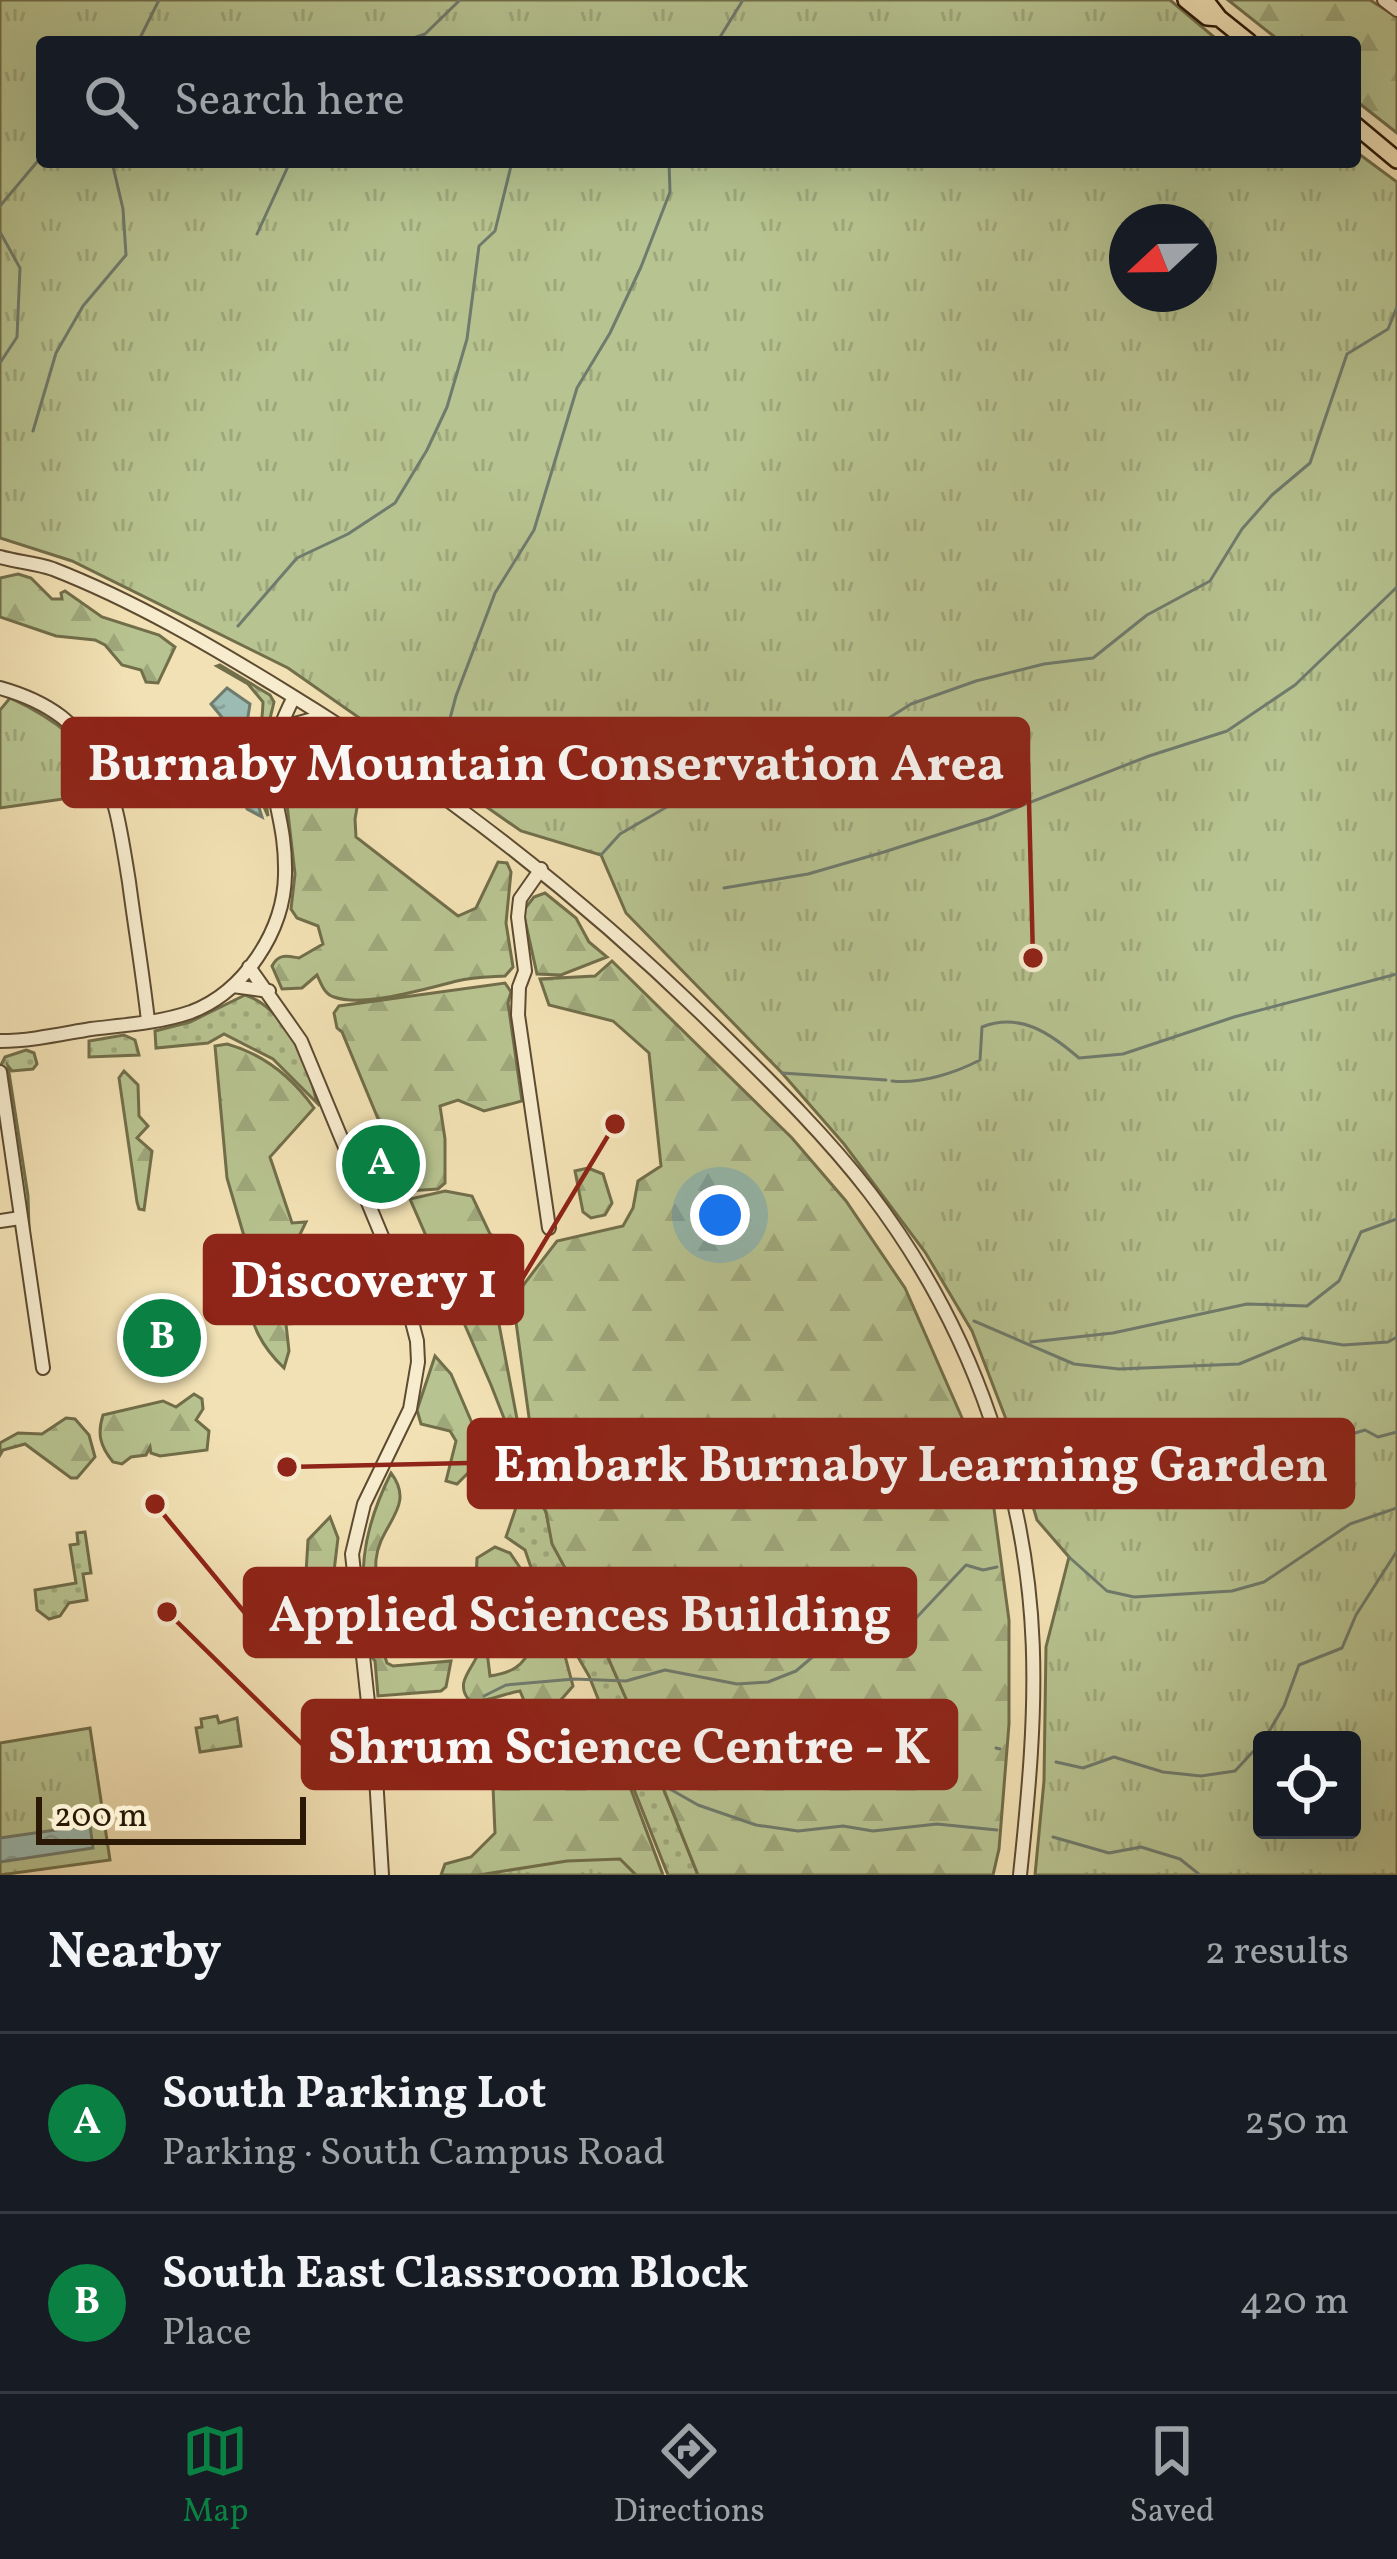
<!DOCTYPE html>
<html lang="en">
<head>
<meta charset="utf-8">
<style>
  :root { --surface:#171b24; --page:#20242c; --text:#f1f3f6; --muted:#9ea1a6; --line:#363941; --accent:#0b8043 }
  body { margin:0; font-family:Vollkorn,serif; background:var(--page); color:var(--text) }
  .controls { position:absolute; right:36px; bottom:36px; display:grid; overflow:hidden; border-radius:12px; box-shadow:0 12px 48px #0002 }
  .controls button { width:108px; height:108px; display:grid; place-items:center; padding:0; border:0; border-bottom:3px solid var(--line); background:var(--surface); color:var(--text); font:60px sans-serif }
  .compass { position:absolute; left:1109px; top:204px; width:108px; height:108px; border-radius:50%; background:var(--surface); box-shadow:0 12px 48px #0002; rotate:248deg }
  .scale { position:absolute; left:36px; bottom:30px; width:270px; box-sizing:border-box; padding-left:12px; border:6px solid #2b1905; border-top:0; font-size:33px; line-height:42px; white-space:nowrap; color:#2b1905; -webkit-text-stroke:9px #f7ecce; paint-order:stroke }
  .you { position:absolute; left:720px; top:1215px; width:42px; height:42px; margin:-30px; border:9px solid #fff; border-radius:50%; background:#1a73e8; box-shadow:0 0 0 18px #1a73e833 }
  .badge { display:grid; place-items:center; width:78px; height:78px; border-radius:50%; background:var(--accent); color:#fff; font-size:39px; font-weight:700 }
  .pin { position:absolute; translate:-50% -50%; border:6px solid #fff; box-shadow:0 3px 12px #0006 }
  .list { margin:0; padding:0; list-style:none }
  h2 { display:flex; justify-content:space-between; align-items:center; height:156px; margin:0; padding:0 48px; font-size:51px }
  h2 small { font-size:39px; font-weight:400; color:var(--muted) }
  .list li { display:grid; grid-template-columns:78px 1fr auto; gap:36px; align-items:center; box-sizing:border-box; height:180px; padding:0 48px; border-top:3px solid var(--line) }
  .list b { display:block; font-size:45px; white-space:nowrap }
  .list p { margin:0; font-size:39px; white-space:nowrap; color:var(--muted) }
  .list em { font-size:39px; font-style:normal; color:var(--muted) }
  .icon { flex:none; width:66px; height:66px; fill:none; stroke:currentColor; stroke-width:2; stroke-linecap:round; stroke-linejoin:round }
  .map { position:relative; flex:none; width:1397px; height:1875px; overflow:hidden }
  .search { position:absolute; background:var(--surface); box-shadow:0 12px 48px #0002; left:36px; right:36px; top:36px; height:132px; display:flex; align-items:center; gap:30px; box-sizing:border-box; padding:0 42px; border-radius:12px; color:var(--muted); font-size:45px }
  .sheet { height:516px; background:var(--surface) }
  nav { display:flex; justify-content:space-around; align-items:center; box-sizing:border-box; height:168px; border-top:3px solid var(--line); background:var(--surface); font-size:33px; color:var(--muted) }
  nav a { display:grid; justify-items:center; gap:6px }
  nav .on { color:var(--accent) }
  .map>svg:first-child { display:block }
</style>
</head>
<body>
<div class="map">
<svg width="1397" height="1875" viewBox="0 0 1397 1875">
  <defs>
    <pattern id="grass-dots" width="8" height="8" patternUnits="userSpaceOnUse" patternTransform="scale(3)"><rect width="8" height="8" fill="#b7c390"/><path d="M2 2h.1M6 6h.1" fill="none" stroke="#9ea77b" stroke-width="1.8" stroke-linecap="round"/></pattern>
    <pattern id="forest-firs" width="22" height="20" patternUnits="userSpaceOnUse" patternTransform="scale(3)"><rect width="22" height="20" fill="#b7c390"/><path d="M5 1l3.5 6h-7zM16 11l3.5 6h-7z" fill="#9ea77b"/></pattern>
    <pattern id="park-tufts" width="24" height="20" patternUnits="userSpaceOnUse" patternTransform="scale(3)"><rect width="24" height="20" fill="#b7c390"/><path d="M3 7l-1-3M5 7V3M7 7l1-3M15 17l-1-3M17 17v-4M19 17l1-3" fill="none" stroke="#9ea77b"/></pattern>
    <pattern id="water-ripples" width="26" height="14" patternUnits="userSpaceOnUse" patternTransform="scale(3)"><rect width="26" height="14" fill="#9cbcb3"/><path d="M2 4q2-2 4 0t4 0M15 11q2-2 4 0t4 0" fill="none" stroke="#87a198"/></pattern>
  </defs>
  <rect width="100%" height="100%" fill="#f2e1b4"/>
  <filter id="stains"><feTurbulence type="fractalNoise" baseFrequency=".00167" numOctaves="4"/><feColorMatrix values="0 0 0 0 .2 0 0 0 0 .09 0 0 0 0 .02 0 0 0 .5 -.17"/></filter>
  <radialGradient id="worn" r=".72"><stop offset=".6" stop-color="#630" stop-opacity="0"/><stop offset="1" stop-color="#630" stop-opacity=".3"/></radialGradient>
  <path fill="url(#grass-dots)" stroke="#716e4a" stroke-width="3" d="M220,665L270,695L274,702L260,760L268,816C243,764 262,751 263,702L248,684L217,666Z
    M245,995C285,1008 309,1064 317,1103L273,1059L224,1034L208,1043L156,1048L155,1031L190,1022Z
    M124,1035L135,1040L139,1055L89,1057V1041Z
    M26,1050L34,1053L37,1064L33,1069L12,1071L8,1066L28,1196L30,1259L1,1065L5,1057Z
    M527,1475L546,1512L553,1544L585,1605L642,1735L698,1875H668L589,1676L538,1588L525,1550L506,1537Z
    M85,1532L91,1573L83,1574L87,1600L69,1603L60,1616L49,1619L37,1610L35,1590L76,1583L70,1545L78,1544L77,1533Z"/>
  <path fill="url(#forest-firs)" stroke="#716e4a" stroke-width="3" d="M1228,0H1370L1397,17V133L1355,100V42H1281Z
    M18,574L31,578L52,599H62L61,593L65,591L102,617L159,635L175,647L158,683L146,682L141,670L122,665L105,645L95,640L56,636L0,617V578Z
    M298,739L363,773L355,819L356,837L458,916L476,908L498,862L507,863L511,872L506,923L513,967L505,976C490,977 473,977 457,981C428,988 363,1008 334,997C324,994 321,983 317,975L302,988L282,989L272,966C279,953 287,956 299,958L323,944L318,926L297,918L291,909L295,874L281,753Z
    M545,893L576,918L589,942L607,957L561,975L537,974L523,911L534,897Z
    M612,961L792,1138L846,1201L905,1288L970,1436L992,1494L1009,1620V1724L999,1849L993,1875H698L642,1735L585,1605L552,1544L546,1512L527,1475L534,1454L516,1322L518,1292L557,1241L623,1226L633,1208L638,1181L661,1166L649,1053L613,1021L549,1005L540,979L595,976Z
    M505,983L511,992L508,1003L522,1101L484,1111L458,1100L440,1106L445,1139V1183L438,1189L408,1191L342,1032L337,1028L334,1013L339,1006Z
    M227,1044C263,1054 292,1077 314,1108L270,1157L292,1223L306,1222L290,1255L294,1273L290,1282L284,1254L277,1244L263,1241L242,1265L244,1236L227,1178L215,1046Z
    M124,1071L138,1085L139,1116L148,1126L137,1138L152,1151L144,1210L139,1209L137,1202L119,1078Z
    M588,1168L603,1174L612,1203L605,1215L591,1218L583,1212L575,1171Z
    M445,1191L472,1196L490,1234L512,1245L516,1258L499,1292L498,1319L522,1445L519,1452L508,1445L509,1431L491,1385L410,1199Z
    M263,1249L274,1251L281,1264L286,1299L308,1316L301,1323L286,1324L289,1351L284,1368C261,1346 251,1325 246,1293L264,1279L253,1264Z
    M435,1356L451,1374L490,1465L482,1472L471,1470L457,1484L446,1481L456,1441L450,1431L421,1424L417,1410Z
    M194,1394L202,1399L203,1409L196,1420L209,1431L207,1450L160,1456L151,1453L150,1447L146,1455L131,1457L122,1464L113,1462C100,1446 97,1434 103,1415L163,1401L176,1407Z
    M66,1418L75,1419L89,1435L95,1457L77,1478H71L25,1444L3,1450L0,1455V1443L18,1433L42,1434Z
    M391,1473C417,1507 379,1524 376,1560C375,1573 377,1565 378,1578C379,1585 375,1590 374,1596C371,1615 381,1645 387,1663L393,1666L451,1661L446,1687L441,1691L378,1696L375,1661L367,1651C361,1577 357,1541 391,1473Z
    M330,1517L338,1538L332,1588L306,1573L308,1540Z
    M495,1547L510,1553L523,1572L527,1591L564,1652L573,1686L545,1718L530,1715L520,1691C502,1694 487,1703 469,1700C453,1681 476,1667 480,1648L465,1640L460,1609L466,1591L480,1594L490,1676C511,1673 524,1666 531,1647C520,1615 515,1579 476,1579L477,1558Z
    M217,1716L219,1723L237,1718L241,1746L200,1752L196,1728L202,1727L201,1719Z
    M562,1718L596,1733L630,1787L663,1875H441L445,1864L471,1857L495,1833L492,1763L483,1746L492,1738L511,1742L530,1727V1733L509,1751L508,1766C529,1753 541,1732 562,1718Z"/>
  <path fill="url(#park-tufts)" stroke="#716e4a" stroke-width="3" fill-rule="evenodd" d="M0,0H1170L1220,42H42V162H1355V151L1397,182V1875H1035L1044,1781L1046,1647L1069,1557L1037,1520L1011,1432L972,1331L925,1252L844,1144L782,1073L626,913L601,855L521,831L288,668L72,561L0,538ZM1199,222V294H1127V222ZM1352,1740V1830H1262V1740Z
    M10,698C47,715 101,748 105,793L0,808V710Z
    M90,1728L110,1860L0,1875V1743Z
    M620,1859L636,1875H479L567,1861Z"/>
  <path fill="url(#water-ripples)" stroke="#6f7b6d" stroke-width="3" d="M227,688L250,704L242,755L262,817L247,809L230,727L211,704Z
    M90,1825L93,1848L0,1862V1838Z"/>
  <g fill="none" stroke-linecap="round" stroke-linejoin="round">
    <path stroke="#6f7b6d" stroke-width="3" d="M138,42L159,0
      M402,42L425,34L460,0
      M717,42L743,0
      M0,206L42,156
      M0,232L20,268L17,337L0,363
      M257,234L290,162
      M33,431L56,353L83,306L126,255L123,209L112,162
      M238,626L297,558L348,534L395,503L427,450L447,407L467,339L479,246L495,231L512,162
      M440,756L456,696L495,593L534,530L577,388L610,333L641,267L670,192L669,162
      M601,855L620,834L703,786L870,730L911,704L976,681L1044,664L1093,658L1147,615L1210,581L1242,529L1272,495L1310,463L1347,354L1388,329L1397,307
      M724,888L808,874L884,852L990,818L1149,756L1227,731L1295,685L1397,587
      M782,1073L886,1080
      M892,1081C921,1084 955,1073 980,1060L982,1027C1020,1012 1050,1033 1079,1058L1123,1054L1234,1017L1397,974
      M974,1321L1074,1364L1119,1369L1239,1364L1302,1338L1343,1345L1388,1342L1397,1337
      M1031,1342L1113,1333L1247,1304L1307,1306L1339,1281L1361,1232L1397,1219
      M1027,1486L1058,1483L1087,1472L1119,1488C1148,1452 1179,1453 1222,1453C1237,1453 1245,1450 1259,1455L1271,1449L1301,1462C1327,1448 1335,1438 1365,1430L1378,1437L1397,1432
      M1069,1557L1107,1591L1134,1597L1232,1591L1264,1582L1350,1524L1397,1508
      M484,1696L506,1685L574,1679L626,1681L665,1670L737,1684L768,1682L796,1671L823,1648L902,1633L966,1565L983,1570L997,1567
      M1264,1740L1284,1706L1299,1665L1342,1648L1356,1615L1397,1551
      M996,1748L1000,1749
      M480,1751L547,1785L604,1766L647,1776L698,1805L756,1825L798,1831L843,1826L873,1831L937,1824L997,1830
      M1056,1762L1083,1768L1114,1757L1163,1772L1201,1776L1235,1771L1262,1742
      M1053,1837L1109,1853L1141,1847L1180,1859L1200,1875"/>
    <g stroke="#5d4b31" stroke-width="16">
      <path id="minor" d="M1384,0L1397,10
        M0,557C17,562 35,563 53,569C135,601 211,646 286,692C443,788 584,898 715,1027C769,1080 824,1133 870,1193C921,1260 963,1338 990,1417C1046,1583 1038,1705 1020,1875
        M0,688C104,717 114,787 129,882C135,928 143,975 148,1021
        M280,728L324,716
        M541,869L520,899L518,917L525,971L519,987L518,1015L549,1228
        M249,967L301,1041L403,1287L417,1341L418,1362L410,1409L364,1504L352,1554L376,1777L382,1875
        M233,986L269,991
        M0,1041C31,1041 61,1034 91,1029C124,1025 159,1023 191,1012C244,992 284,931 285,875C287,797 250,781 294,697
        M0,1072L43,1368
        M0,1221L20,1218"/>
    </g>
    <g stroke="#2b1905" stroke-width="20">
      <path id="major" d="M1186,0L1207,17L1219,18
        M1205,0L1219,18L1249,42
        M1355,125L1397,160"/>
    </g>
    <use href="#minor" stroke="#f7ecce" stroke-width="12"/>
    <use href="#major" stroke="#f2e1b4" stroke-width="15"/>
  </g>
  <path fill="none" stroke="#8f2418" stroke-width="4.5" d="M1033 958L1028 762M615 1124L522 1279M287 1467L469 1463M155 1504L245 1613M167 1612L303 1745"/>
  <g fill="#8f2418" stroke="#f7ecce" stroke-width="4.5">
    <circle cx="1033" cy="958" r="12"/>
    <circle cx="615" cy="1124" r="12"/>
    <circle cx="287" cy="1467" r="12"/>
    <circle cx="155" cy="1504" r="12"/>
    <circle cx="167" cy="1612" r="12"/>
  </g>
  <g fill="#8f2418" stroke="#8f2418" stroke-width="4.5">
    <rect x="63" y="719" width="965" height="87" rx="12"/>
    <rect x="205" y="1236" width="317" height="87" rx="12"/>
    <rect x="469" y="1420" width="884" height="87" rx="12"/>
    <rect x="245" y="1569" width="670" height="87" rx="12"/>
    <rect x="303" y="1701" width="653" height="87" rx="12"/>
  </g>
  <g font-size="51" text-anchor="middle" font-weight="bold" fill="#fff">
    <text x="546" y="780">Burnaby Mountain Conservation Area</text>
    <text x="364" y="1297">Discovery 1</text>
    <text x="911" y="1481">Embark Burnaby Learning Garden</text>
    <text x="580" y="1631">Applied Sciences Building</text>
    <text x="629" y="1763">Shrum Science Centre - K</text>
  </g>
  <rect width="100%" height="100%" filter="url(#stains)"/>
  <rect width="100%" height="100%" fill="url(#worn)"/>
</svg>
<div class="controls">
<button><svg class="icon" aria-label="locate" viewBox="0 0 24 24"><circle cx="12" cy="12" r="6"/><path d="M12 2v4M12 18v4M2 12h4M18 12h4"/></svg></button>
</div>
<svg class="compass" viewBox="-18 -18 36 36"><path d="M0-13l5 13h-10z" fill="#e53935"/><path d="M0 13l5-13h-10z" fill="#9ea1a6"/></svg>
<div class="scale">200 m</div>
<div class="you"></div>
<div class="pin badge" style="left:381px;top:1164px">A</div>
<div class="pin badge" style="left:162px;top:1338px">B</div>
<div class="search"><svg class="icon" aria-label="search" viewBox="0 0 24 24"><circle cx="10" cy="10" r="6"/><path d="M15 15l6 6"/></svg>Search here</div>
</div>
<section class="sheet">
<h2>Nearby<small>2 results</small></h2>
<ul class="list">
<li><span class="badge">A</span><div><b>South Parking Lot</b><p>Parking · South Campus Road</p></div><em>250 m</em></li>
<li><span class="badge">B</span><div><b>South East Classroom Block</b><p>Place</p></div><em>420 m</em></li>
</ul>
</section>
<nav>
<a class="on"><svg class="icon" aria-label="map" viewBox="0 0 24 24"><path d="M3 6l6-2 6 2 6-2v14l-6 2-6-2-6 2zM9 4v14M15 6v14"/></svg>Map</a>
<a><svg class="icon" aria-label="directions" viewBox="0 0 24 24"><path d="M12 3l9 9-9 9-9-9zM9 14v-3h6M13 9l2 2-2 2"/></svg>Directions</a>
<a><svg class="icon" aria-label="saved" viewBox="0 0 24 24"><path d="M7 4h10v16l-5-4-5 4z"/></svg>Saved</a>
</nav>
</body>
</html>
